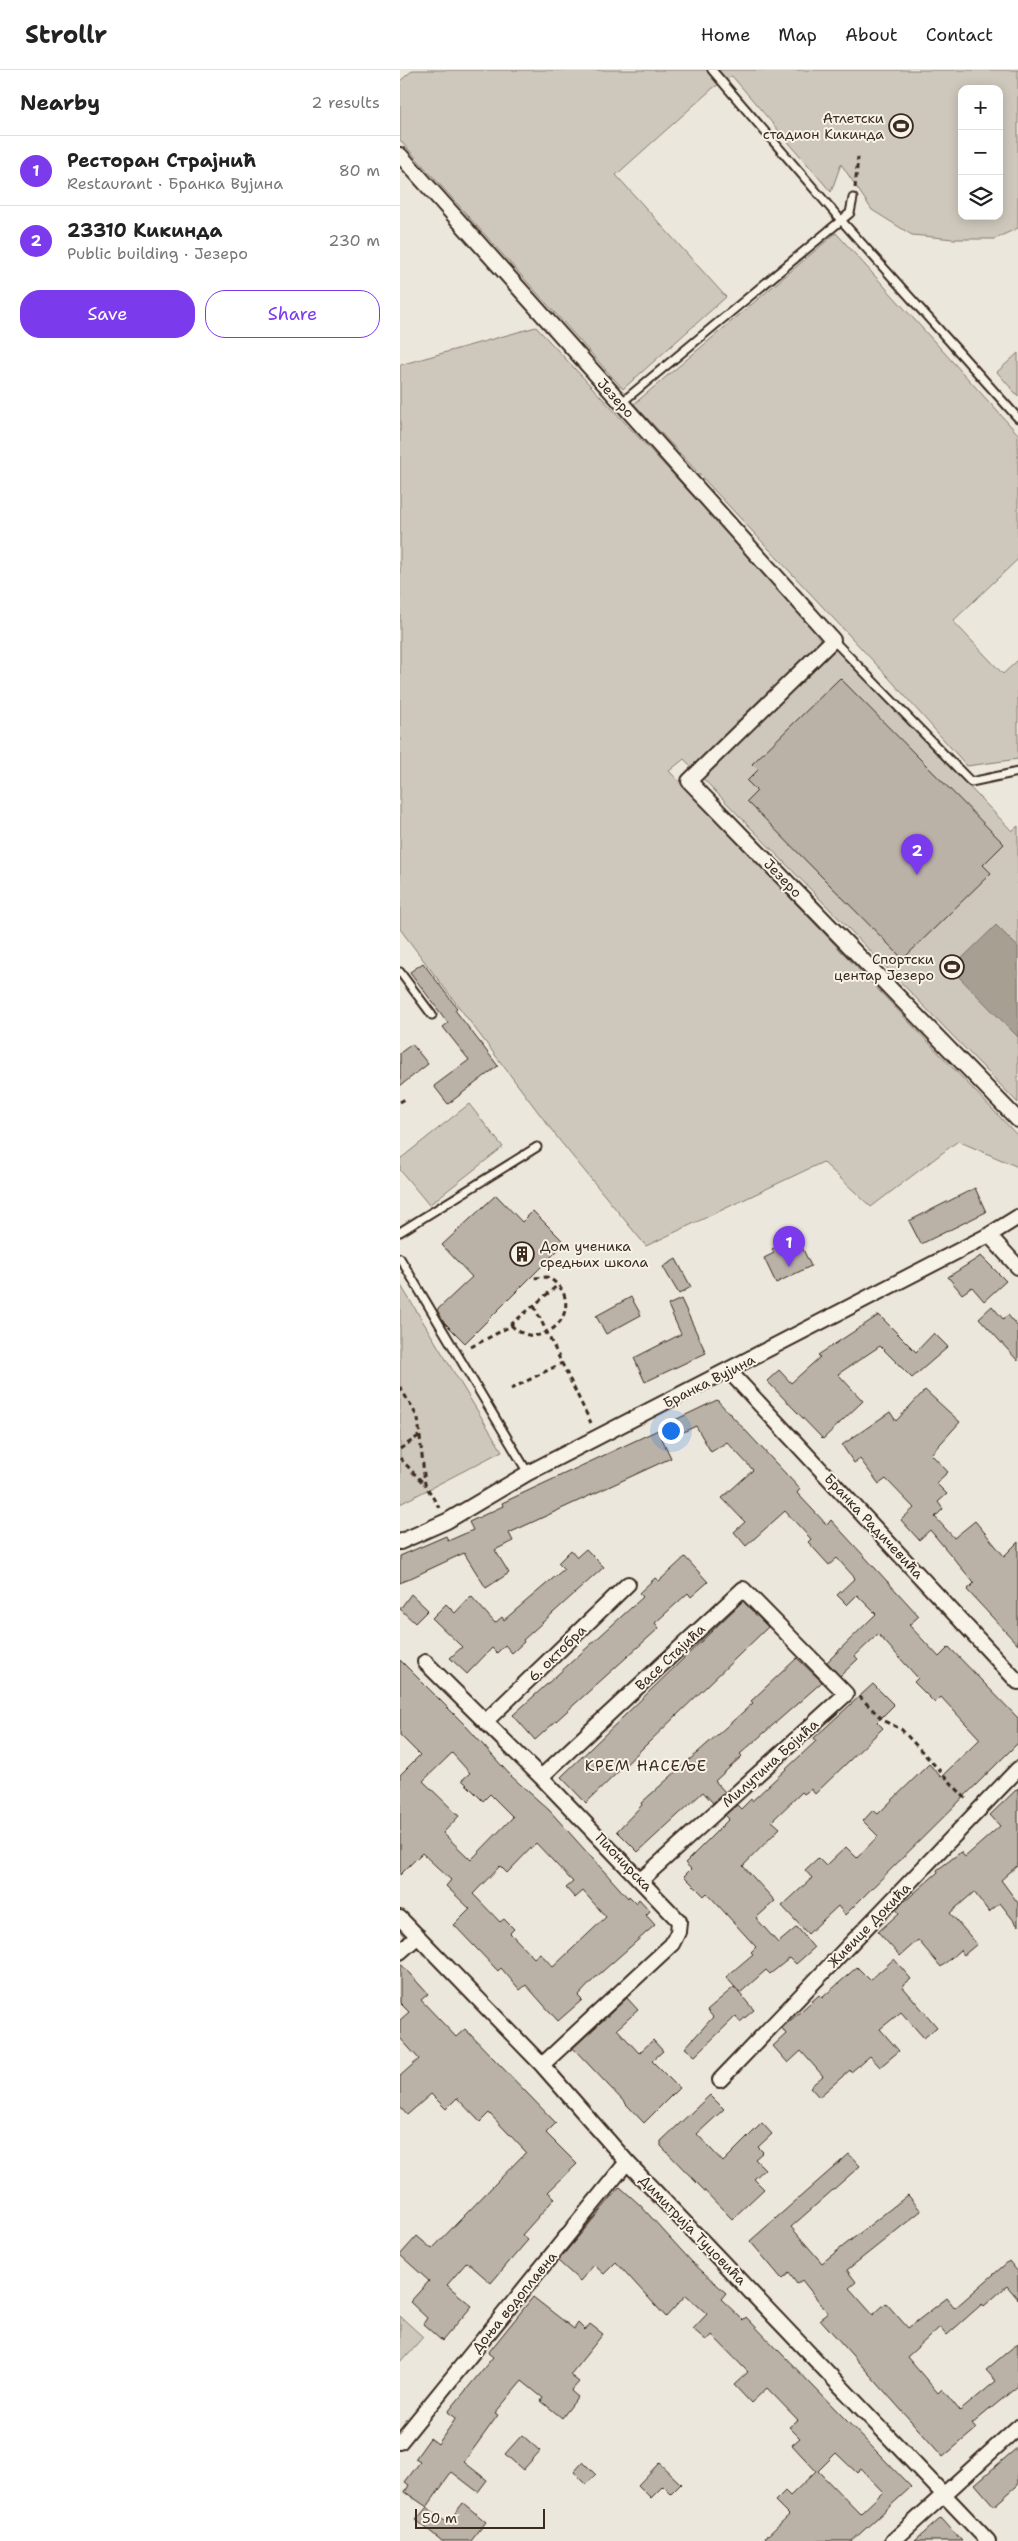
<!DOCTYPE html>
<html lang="en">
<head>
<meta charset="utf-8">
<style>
  :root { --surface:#fff; --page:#f6f6f6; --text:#222; --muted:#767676; --line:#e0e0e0; --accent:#7c3aed }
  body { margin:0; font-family:"Shantell Sans",sans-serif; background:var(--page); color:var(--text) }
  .controls { position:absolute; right:15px; top:15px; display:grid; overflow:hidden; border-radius:10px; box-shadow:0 2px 12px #0003 }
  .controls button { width:45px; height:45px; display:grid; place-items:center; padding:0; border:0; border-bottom:1px solid var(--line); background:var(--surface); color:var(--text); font:25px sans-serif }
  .scale { position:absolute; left:15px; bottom:12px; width:130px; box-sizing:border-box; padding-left:5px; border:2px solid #3b2a1e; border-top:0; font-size:14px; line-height:18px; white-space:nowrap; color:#3b2a1e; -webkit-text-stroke:4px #f7f3e8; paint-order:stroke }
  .you { position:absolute; left:270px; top:1360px; width:18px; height:18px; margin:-12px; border:4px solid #fff; border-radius:50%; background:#1a73e8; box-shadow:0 0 0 8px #1a73e833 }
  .badge { display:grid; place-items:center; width:32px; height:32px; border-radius:50%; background:var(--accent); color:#fff; font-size:16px; font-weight:700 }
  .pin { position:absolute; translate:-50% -41px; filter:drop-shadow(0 1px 2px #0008) }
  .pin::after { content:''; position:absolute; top:26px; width:18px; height:15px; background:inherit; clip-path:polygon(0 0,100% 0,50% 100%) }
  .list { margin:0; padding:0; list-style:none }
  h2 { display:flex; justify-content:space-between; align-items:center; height:65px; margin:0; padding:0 20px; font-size:21px }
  h2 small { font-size:16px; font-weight:400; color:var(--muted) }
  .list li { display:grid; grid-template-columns:32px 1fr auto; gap:15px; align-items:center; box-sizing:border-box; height:70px; padding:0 20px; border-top:1px solid var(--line) }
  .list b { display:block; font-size:19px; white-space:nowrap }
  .list p { margin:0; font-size:16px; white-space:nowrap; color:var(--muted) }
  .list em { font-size:16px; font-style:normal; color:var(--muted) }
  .actions { display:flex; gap:10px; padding:15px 20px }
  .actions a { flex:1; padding:11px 0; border:1px solid var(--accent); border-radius:20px; text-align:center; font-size:18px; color:var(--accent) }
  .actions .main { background:var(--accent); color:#fff }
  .icon { flex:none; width:28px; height:28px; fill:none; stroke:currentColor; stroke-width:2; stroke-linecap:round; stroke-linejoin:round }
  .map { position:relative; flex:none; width:618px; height:2471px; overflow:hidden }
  header { display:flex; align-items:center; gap:30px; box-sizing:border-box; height:70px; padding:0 25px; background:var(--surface); border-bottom:1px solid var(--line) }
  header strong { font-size:24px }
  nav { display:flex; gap:28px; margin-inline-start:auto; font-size:18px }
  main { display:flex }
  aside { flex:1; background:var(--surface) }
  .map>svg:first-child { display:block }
</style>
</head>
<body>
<header>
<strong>Strollr</strong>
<nav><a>Home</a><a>Map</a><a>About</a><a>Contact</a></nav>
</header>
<main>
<aside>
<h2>Nearby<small>2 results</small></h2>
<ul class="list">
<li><span class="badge">1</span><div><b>Ресторан Страјнић</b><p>Restaurant · Бранка Вујина</p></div><em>80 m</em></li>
<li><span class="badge">2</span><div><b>23310 Кикинда</b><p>Public building · Језеро</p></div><em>230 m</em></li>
</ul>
<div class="actions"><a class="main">Save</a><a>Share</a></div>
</aside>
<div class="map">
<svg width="618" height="2471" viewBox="0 0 618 2471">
  <rect width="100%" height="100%" fill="#ece7dc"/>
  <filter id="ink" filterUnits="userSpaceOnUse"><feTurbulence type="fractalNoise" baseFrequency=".02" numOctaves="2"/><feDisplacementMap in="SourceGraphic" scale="10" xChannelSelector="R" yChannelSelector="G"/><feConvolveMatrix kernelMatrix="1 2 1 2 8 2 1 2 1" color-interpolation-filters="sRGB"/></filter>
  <g filter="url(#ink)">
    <path fill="#cec8bc" stroke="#84796d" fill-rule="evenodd" d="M13,0H618V158L594,169H554L512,165L472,140L441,94L431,122L332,6L313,18L216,105L326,227L223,319L0,70V11ZM562,19H599V146H562Z
      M436,163L618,364V489L553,551L603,604L618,590V689L567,696L488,607L234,334Z
      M136,257L415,557L612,761L618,756V1033L284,689L269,701L618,1066V1097L558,1071L471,1137L423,1092L246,1176L160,1071L0,859V295Z
      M618,283V326L597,302Z
      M69,1034L103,1077L29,1135L0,1100V1089Z
      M0,1214L102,1381L0,1434Z
      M0,2246L23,2267L0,2293Z"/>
    <path fill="#a89f93" stroke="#7c7064" d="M596,855L618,877V967L551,899Z"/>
    <path fill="#bab2a7" stroke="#3b2a1e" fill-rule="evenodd" d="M440,608L604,774L583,795L591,803L503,889L347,731L357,721L347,711L358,700L352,694Z
      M23,893L57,938L55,940L98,996L48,1034L34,1016L69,990L43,957L48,953L10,902Z
      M12,974L28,994L0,1016V983Z
      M575,1118L586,1142L521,1174L509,1151Z
      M96,1125L122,1152L133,1141L165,1173L65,1273L44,1252L37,1240L72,1207L42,1175Z
      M399,1171L411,1196L376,1213L364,1188L374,1183L372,1179L385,1173L387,1177Z
      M581,1186L606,1211L584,1231L572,1217L562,1224L548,1207Z
      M276,1189L291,1217L279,1224L263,1197Z
      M231,1227L241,1245L206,1264L196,1246Z
      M281,1229L306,1283L245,1312L234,1288L281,1264L268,1235Z
      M592,1236L603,1249L608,1245L618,1257V1291L579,1248Z
      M479,1245L516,1282L534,1263L548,1277L512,1308L480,1276L438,1304L463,1331L423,1369L367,1311L379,1300L391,1313L420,1287L418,1285Z
      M525,1320L560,1352L531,1384L548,1402L536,1413L547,1424L538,1432L543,1439L535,1447L554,1468L575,1451L604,1486L618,1472V1575L567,1520L574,1513L530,1460L519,1470L501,1450L514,1438L486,1409L479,1414L460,1389L454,1393L442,1375L490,1342L496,1351Z
      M317,1330L400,1419L397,1423L427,1455L431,1450L519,1546L509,1555L539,1587L549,1577L618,1648V1673L445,1845L438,1836L408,1864L382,1836L412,1808L405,1800L418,1788L426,1796L446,1777L457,1788L478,1766L463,1751L473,1740L478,1744L529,1694L541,1707L580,1669L541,1627L535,1633L514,1612L518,1608L478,1564L455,1586L458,1589L440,1606L427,1592L476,1544L457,1525L447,1535L437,1525L455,1508L437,1488L429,1495L408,1472L411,1469L385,1441L346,1476L334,1462L345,1452L322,1428L353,1400L327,1372L311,1382L296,1356L277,1365L271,1352Z
      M258,1360L271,1388L109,1463L113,1471L95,1480L109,1503L86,1518L64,1483L0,1513V1486L46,1466L48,1471L73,1460L69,1452L103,1436L102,1433Z
      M186,1479L204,1497L123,1570L124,1572L112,1583L105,1575L97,1583L92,1578L67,1604L50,1588L62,1577L32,1548L46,1534L55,1543L71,1526L95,1553L102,1547L104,1550L164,1499L158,1493L171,1480L177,1487Z
      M285,1487L308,1512L291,1527L288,1523L255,1553L259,1558L135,1670L113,1645L243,1527L239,1523L255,1508L259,1511Z
      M11,1524L28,1540L15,1553L0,1539Z
      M343,1531L368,1557L186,1733L161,1707Z
      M397,1588L422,1612L340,1684L342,1686L315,1711L325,1722L313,1733L303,1722L238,1782L217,1761L242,1735L241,1733L353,1633L351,1631Z
      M0,1590L66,1656L111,1706L149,1740L228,1828L229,1826L236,1833L239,1829L250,1841L246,1845L255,1855L195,1908L178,1926L182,1930L158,1951L126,1915L120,1920L101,1898L98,1901L54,1855L70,1839L46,1816L51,1810L22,1783L0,1805V1705L20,1685L0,1665ZM52,1683L70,1703L62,1710L83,1731L90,1724L113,1747L71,1790L43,1763L59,1746L23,1711ZM136,1773L173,1812L166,1818L175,1828L183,1821L206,1847L153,1897L140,1883L134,1888L110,1863L114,1859L104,1849L100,1852L73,1824L100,1796L107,1803Z
      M473,1614L494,1635L477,1652L483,1658L415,1724L411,1719L404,1724L402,1722L372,1751L380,1758L343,1796L375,1831L356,1848L378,1873L397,1857L414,1878L396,1894L390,1888L370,1904L366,1900L340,1923L326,1907L353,1884L351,1882L356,1877L307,1823L304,1826L284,1806L291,1799L285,1793L329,1749L325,1745L337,1735L341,1739L351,1729L352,1731L416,1671L414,1668Z
      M618,1718V1795L601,1810L618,1833V1856L600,1833L589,1842L574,1822L550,1843L577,1874L564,1885L560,1880L541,1897L518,1870L500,1886L478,1862L499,1843L496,1839L538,1802L537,1800L561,1782L565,1787L600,1756L590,1745Z
      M494,1889L511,1909L502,1916L537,1957L524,1968L501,1942L480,1959L499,1981L480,1997L470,1986L451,2002L450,2000L419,2027L410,2017L423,2006L401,1981L388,1993L373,1976L386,1964L382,1958L419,1925L422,1928L457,1897L470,1910Z
      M0,1893L28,1924L21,1930L56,1967L65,1959L156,2053L146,2063L177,2094L148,2122L155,2128L122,2165L128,2170L91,2213L67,2192L47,2215L72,2236L42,2271L23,2254L27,2248L10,2232L29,2211L0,2185L17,2166L32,2179L126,2082L89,2043L80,2052L57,2028L46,2039L31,2024L7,2045L0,2037V2006L19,1989L0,1968V1950L9,1942L0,1933Z
      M334,1917L354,1940L340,1952L336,1946L295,1986L285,1978L313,1947L307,1940Z
      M227,1928L238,1940L217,1959L239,1983L253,1970L263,1981L252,1991L279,2018L244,2053L173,1978Z
      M310,2025L324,2039L297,2064L323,2092L362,2053L372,2064L358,2077L363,2082L355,2089L365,2099L354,2109L364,2119L332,2149L261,2076V2071Z
      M449,2084L460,2096L391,2157L422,2193L508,2125L521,2141L447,2200L456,2212L449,2218L473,2245L486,2233L508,2258L547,2228L555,2238L609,2191L618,2202V2229L607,2216L584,2236L582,2234L547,2265L540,2257L507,2287L538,2323L542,2319L560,2341L596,2311L586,2300L618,2273V2316L572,2354L576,2359L543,2387L420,2249L428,2243L402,2210L397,2214L389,2203L382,2209L350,2171Z
      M220,2117L240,2135L292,2192L326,2223L321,2229L343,2250L346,2247L511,2417L452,2471H362L389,2445L375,2431L385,2421L390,2426L416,2401L392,2375L400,2368L389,2357L398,2350L367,2318L351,2333L334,2315L348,2302L312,2265L307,2271L293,2259L307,2244L286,2225L266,2247L216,2192L204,2204L194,2195L180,2211L158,2191ZM436,2383L457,2403L461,2399L483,2422L460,2444L418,2401Z
      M133,2227L174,2259L178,2253L185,2260L190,2254L203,2264L170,2305L179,2312L171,2321L178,2327L162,2348L141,2331L143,2328L122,2311L95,2343L98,2345L64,2392L87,2410L78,2422L52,2402L27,2437L5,2422L9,2415L5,2412L20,2392L15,2389L30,2368L38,2374L56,2348L48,2342L93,2287L88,2283Z
      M122,2365L140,2381L123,2400L105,2384Z
      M618,2377V2415L594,2436L575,2414Z
      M183,2392L196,2405L186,2414L174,2402Z
      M259,2393L281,2414L271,2424L263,2416L251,2428L238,2415Z
      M63,2433L86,2452L71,2471H42L16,2450L27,2437L47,2453Z
      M541,2448L562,2471H515Z"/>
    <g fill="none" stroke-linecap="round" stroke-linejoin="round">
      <g stroke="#3b2a1e" stroke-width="11">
        <path id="lane" d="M312,0L440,149L618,348
          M221,333L450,143L453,128
          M433,570L571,712L618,702
          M0,902L32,945
          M0,1162L137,1077
          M0,1188L128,1403"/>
      </g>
      <g stroke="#3b2a1e" stroke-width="18">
        <path id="street" d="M0,85L433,570L289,711L618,1050
          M589,1165L618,1197
          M329,1301L618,1612
          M0,1472L47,1451L128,1403L589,1165L618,1147
          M25,1592L141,1707L279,1851L278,1862L272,1874L142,1995
          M86,1651L228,1514
          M141,1707L343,1519L446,1624L241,1810
          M0,1848L142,1995L227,2092L588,2471
          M0,1882L18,1866
          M320,2010L618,1699
          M0,2372L227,2092
          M493,2471L618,2357"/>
      </g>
      <path stroke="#3b2a1e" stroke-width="3" stroke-dasharray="5 4" stroke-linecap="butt" d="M455,118L458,87
        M0,1032L5,1029
        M134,1236L191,1353
        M111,1255C144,1289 193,1232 147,1207L133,1208
        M71,1277L107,1258L158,1215
        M0,1317L18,1348L25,1414L39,1438
        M111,1319L162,1293
        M0,1379L20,1365
        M0,1388L24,1414
        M459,1626L484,1651L501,1659L567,1730"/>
      <use href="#lane" stroke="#f7f3e8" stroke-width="7"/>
      <use href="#street" stroke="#f7f3e8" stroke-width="14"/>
    </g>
  </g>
  <defs>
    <g id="stadium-ring" transform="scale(1.25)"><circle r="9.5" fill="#f7f3e8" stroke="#3b2a1e" stroke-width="1.5"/><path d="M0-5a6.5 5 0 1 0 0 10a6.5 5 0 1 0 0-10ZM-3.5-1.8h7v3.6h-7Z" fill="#3b2a1e"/></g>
    <g id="building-ring" transform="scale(1.25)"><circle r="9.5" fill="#f7f3e8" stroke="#3b2a1e" stroke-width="1.5"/><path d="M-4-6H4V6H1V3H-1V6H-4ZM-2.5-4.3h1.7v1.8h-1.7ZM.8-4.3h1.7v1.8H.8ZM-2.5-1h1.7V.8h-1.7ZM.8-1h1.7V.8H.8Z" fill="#3b2a1e"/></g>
  </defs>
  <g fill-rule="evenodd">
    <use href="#stadium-ring" x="501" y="56"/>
    <use href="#stadium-ring" x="552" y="897"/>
    <use href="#building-ring" x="122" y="1184"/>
  </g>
  <g text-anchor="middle" stroke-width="4" stroke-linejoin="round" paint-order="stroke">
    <g font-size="14" fill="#3b2a1e" stroke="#f7f3e8" text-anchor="end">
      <text x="484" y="53">Атлетски<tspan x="484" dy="16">стадион Кикинда</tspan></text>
      <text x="534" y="894">Спортски<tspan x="534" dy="16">центар Језеро</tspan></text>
      <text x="140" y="1181" text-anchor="start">Дом ученика<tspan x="140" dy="16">средњих школа</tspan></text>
    </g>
    <g font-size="14" fill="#3b2a1e" stroke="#f7f3e8">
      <text transform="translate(216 328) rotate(48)" y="5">Језеро</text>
      <text transform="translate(383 808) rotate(46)" y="5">Језеро</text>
      <text transform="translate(309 1311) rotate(-27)" y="5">Бранка Вујина</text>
      <text transform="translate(474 1456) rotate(47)" y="5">Бранка Радичевића</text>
      <text transform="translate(157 1583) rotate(-44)" y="5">6. октобра</text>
      <text transform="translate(270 1587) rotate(-43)" y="5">Васе Стајића</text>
      <text transform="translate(370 1693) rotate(-42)" y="5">Милутина Бојића</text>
      <text transform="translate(224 1792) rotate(46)" y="5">Пионирска</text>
      <text transform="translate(469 1855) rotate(-46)" y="5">Живице Докића</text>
      <text transform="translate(293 2160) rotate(46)" y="5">Димитрија Туцовића</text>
      <text transform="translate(114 2232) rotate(-51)" y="5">Доња водоплавна</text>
    </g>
    <g font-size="15" letter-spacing="1" fill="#3b2a1e" stroke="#f7f3e8">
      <text x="246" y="1701">КРЕМ НАСЕЉЕ</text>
    </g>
  </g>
</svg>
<div class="controls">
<button>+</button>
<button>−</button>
<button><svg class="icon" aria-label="layers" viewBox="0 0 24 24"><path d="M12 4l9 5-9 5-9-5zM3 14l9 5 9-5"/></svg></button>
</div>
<div class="scale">50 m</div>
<div class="you"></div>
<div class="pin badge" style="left:389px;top:1197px">1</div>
<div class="pin badge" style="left:517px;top:805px">2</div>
</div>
</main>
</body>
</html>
